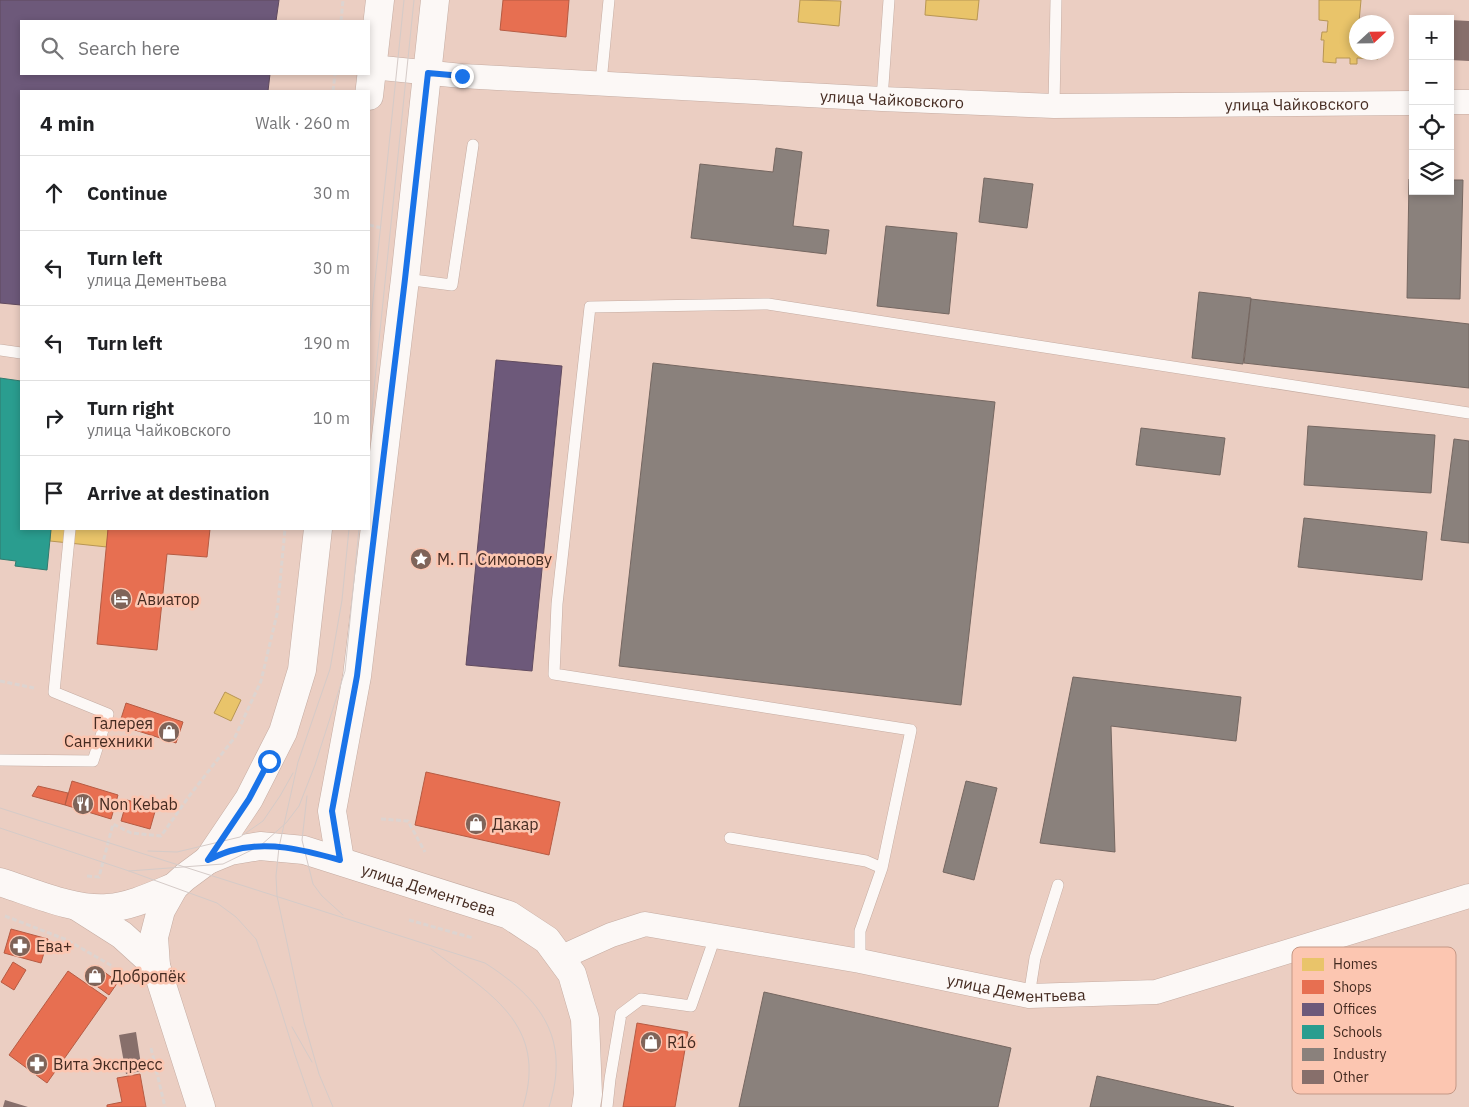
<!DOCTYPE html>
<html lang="en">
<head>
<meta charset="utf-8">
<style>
  :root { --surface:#fff; --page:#f6f6f6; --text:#202124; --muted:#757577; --line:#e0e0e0 }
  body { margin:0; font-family:"IBM Plex Sans",sans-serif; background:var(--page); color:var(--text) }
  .controls { position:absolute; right:15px; top:15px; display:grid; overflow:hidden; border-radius:0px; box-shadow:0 2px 8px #0003 }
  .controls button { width:45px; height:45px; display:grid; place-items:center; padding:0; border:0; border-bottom:1px solid var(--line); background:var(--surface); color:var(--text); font:25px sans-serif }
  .compass { position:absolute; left:1349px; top:15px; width:45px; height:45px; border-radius:50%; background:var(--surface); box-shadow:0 2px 8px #0003; rotate:68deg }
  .stop { position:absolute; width:15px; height:15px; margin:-11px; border:4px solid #1a73e8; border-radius:50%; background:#fff }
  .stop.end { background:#1a73e8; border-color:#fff; box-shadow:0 1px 5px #0008 }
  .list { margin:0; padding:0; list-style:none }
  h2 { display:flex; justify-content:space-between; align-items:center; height:65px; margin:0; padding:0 20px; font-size:21px }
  h2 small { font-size:16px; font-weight:400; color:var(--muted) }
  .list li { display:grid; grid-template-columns:32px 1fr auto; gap:15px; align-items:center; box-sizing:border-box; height:75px; padding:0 20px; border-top:1px solid var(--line) }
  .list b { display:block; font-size:19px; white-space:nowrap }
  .list p { margin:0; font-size:16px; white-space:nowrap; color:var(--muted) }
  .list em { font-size:16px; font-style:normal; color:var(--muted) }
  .icon { flex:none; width:28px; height:28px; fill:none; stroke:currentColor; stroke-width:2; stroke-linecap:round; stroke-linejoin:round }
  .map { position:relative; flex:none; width:1469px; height:1107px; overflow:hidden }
  .search { position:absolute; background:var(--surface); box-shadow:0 2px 8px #0003; left:20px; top:20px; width:350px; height:55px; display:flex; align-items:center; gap:12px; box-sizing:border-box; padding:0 18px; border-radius:0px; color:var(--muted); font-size:19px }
  .panel { position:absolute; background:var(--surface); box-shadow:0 2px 8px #0003; left:20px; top:90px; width:350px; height:440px; border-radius:0px }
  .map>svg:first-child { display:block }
</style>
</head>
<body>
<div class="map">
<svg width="1469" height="1107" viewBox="0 0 1469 1107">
  <rect width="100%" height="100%" fill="#ebcec2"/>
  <path fill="#e9c46a" stroke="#b89654" d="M800,0L841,1L839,26L798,22Z
    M926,0H979L977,20L925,15Z
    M1319,0H1361L1359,22H1356V52H1378V59L1357,58V64H1350V58H1336V63L1323,62L1324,40H1321L1322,32H1327L1328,21L1319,20Z
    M51,529H108L107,547L50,541Z
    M225,692L241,700L231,721L214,713Z"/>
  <path fill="#e76f51" stroke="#b65b43" d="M503,0H569L566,37L500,30Z
    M108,529H210L207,557L167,554L157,650L97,644Z
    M126,703L183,722L176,743L119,725Z
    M426,772L560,802L549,855L415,825Z
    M72,781L118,795L111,819L65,805Z
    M38,786L68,793L65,805L32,796Z
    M127,800L156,808L150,829L121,821Z
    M11,929L48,939L41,963L4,953Z
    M13,962L26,970L14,990L1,982Z
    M96,966L118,982L109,995L87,979Z
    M68,971L107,998L47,1083L9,1055Z
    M637,1023L688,1032L675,1107H623Z
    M140,1074L146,1107H107V1105L122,1102L117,1078Z"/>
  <path fill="#6d597a" stroke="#614b5f" d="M0,0H279L276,21H21V74H270L268,91H21V305L0,303Z
    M496,360L562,366L532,671L466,665Z"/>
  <path fill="#2a9d8f" stroke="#327b6e" d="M0,378L21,381V529H51L47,570L15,566L16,561L0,559Z"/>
  <path fill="#8a817c" stroke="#756761" d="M776,148L802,152L793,226L829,230L826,254L691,238L700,164L773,172Z
    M984,178L1033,184L1027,228L979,222Z
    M1409,179H1413V191H1450V180H1463L1460,299L1407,298Z
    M886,226L957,233L949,314L877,306Z
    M1199,292L1251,298L1243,364L1192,358Z
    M1251,299L1469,324V388L1244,363Z
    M653,363L995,402L961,705L619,666Z
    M1308,426L1435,435L1431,493L1304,485Z
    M1141,428L1225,438L1220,475L1136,465Z
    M1454,439L1469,441V543L1441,540Z
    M1304,518L1427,532L1422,580L1298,567Z
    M1073,677L1241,697L1236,741L1111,726L1115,852L1040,843Z
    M966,781L997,788L974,880L943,872Z
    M764,992L1011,1048L998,1107H739Z
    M1097,1076L1234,1107H1090Z"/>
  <path fill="#876f6b" d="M1450,20L1469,21V61L1450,60Z
    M136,1032L142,1071L126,1074L119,1035Z
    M5,1100L28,1107H3Z"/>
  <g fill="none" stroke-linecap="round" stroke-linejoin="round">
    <g stroke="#c5aca2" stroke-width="12">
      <path id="service" d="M601,82L609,0
        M882,99L889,0
        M1054,106L1056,0
        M405,279L452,285L473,145
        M0,350L21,353
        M0,760L93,761L108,714L54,692L70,529
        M730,838L866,861L882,868
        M860,961V931L882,868L911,730L554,674L557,604L590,307L768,304L1469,413
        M1029,996L1035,958L1058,885
        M607,1107L610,1079L621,1014L641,999L691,1006L715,937"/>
    </g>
    <g stroke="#c5aca2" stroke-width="25">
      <g id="minor">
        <path id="s1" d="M372,67L462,76L882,99L1054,106L1413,103"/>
        <path d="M1450,102H1469"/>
        <path id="s2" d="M560,958L611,935L645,924L860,961L1029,996L1156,992L1469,896"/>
      </g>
    </g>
    <g stroke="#c5aca2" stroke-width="29">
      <g id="primary">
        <path d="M369,96L380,0"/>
        <path d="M208,860L249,799L283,732L302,670L318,529"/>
        <path d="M340,860L332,811L357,676L405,279L435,0"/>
        <path d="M0,882C32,892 74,911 108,908C131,906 152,896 174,887"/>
        <path d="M78,907L122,935L156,966"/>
        <path id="s3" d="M201,1107L156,966L154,937L161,910L174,887L185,877L208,860L230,851L260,846L304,850L509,915L547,940L572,974L585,1019L588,1094L586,1107"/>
      </g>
    </g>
    <path stroke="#ddd4d0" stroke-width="3" stroke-dasharray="5 2.5" stroke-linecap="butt" d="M341,21L343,0
      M333,91L335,74
      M369,225L382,228
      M0,681L34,688
      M381,819L408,821L425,852
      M87,876L99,877L113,824L131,833L161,836L190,795L235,737L261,681L277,614L285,529
      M5,916L67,940L112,966
      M409,920L473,938
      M151,1048L165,1107"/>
    <use href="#service" stroke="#fcf8f6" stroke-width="11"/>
    <use href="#minor" stroke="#fcf8f6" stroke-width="24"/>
    <use href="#primary" stroke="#fcf8f6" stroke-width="28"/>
    <path stroke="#d5cbc8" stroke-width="1" d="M369,339L404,0
      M369,438L414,0
      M307,796L302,840L313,884L322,896L343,915
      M0,808L485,963C541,999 571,1038 549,1107
      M0,828L129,871L217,903L236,917L256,939L275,991L295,1055L313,1107
      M148,851L177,852L240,837L263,821L280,796L293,773
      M129,871L223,864L260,846L286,823L299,806L315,765L345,671L359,529
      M431,949C488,993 549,1023 523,1107
      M292,1027L312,1062
      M333,1107L319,1074L304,1022L277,896L276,876L279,847L298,762L330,669L342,600L349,529"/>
  </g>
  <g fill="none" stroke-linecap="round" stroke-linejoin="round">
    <path stroke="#1a73e8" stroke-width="6" d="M269,761L249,799L208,860C215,857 223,853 230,851C267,840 304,850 340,860L332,811L357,676L405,279L428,73L462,76"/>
  </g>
  <defs>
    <g id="sight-disc" transform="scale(1.125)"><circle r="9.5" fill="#7f6459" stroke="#fcc6b1"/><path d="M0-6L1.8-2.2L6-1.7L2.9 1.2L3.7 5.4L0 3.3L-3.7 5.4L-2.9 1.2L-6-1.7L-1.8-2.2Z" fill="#fff"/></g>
    <g id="hotel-disc" transform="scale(1.125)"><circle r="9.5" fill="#7f6459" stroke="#fcc6b1"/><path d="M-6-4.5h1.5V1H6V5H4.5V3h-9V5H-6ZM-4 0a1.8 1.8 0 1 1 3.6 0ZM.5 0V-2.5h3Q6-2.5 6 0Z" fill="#fff"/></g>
    <g id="shop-disc" transform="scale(1.125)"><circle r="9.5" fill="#7f6459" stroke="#fcc6b1"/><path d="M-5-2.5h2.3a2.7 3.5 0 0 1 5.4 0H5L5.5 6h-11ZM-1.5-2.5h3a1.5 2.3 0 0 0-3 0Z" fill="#fff"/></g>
    <g id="restaurant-disc" transform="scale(1.125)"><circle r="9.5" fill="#7f6459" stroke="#fcc6b1"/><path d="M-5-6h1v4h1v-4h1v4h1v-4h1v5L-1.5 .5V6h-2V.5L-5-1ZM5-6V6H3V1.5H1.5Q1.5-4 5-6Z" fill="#fff"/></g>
    <g id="pharmacy-disc" transform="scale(1.125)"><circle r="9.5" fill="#7f6459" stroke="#fcc6b1"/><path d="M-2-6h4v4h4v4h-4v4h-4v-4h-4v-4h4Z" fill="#fff"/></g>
  </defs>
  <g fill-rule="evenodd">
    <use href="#sight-disc" x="421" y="559"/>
    <use href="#hotel-disc" x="121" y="599"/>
    <use href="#shop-disc" x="169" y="732"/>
    <use href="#restaurant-disc" x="83" y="804"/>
    <use href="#shop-disc" x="476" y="824"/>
    <use href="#pharmacy-disc" x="20" y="946"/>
    <use href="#shop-disc" x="95" y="976"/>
    <use href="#shop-disc" x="651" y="1042"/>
    <use href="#pharmacy-disc" x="37" y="1064"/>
  </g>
  <g text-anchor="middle" stroke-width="5" stroke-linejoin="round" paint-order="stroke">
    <g font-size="16" fill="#452b21" stroke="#fcc6b1">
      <text dy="6" stroke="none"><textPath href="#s1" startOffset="521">улица Чайковского</textPath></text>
      <text dy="6" stroke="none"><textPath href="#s1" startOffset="926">улица Чайковского</textPath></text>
      <text dy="6" stroke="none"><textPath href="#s3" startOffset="504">улица Дементьева</textPath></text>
      <text dy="6" stroke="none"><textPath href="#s2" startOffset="469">улица Дементьева</textPath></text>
    </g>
    <g font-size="16" fill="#452b21" stroke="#fcc6b1" text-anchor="start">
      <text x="437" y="565">М. П. Симонову</text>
      <text x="137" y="605">Авиатор</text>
      <text x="153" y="729" text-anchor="end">Галерея<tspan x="153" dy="18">Сантехники</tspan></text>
      <text x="99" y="810">Non Kebab</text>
      <text x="492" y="830">Дакар</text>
      <text x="36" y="952">Ева+</text>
      <text x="111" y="982">Добропёк</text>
      <text x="667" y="1048">R16</text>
      <text x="53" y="1070">Вита Экспресс</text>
    </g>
  </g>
  <rect x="1292" y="947" width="164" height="147" rx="8" fill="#fcc6b1" stroke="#c59886" stroke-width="1"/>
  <rect x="1302" y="958" width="22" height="13" fill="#e9c46a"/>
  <rect x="1302" y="980" width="22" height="14" fill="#e76f51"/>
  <rect x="1302" y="1003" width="22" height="13" fill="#6d597a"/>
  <rect x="1302" y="1025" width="22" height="14" fill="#2a9d8f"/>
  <rect x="1302" y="1048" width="22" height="13" fill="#8a817c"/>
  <rect x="1302" y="1070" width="22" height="14" fill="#876f6b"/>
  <g font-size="14" fill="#452b21">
    <text x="1333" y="969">Homes</text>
    <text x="1333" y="992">Shops</text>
    <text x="1333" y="1014">Offices</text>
    <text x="1333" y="1037">Schools</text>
    <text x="1333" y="1059">Industry</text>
    <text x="1333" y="1082">Other</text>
  </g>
</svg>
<div class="controls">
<button>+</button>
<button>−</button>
<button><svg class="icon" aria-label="locate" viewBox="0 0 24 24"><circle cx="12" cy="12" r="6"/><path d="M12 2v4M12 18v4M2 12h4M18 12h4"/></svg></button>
<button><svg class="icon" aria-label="layers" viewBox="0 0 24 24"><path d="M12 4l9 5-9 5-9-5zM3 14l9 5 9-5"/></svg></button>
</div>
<svg class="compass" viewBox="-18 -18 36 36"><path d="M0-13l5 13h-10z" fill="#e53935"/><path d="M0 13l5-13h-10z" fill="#757577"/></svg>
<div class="stop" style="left:269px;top:761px"></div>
<div class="stop end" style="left:462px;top:76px"></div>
<div class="search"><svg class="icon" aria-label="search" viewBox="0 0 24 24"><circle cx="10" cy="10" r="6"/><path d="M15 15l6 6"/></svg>Search here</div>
<section class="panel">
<h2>4 min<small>Walk · 260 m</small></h2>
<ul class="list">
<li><svg class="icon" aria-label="ahead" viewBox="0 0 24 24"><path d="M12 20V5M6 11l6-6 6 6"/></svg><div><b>Continue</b></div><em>30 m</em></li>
<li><svg class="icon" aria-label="left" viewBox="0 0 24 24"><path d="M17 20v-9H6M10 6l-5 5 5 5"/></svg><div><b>Turn left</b><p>улица Дементьева</p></div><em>30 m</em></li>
<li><svg class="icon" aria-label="left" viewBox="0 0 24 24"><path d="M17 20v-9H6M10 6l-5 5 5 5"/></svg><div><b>Turn left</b></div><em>190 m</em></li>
<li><svg class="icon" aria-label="right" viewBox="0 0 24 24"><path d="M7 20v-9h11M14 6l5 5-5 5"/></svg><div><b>Turn right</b><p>улица Чайковского</p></div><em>10 m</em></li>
<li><svg class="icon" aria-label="arrive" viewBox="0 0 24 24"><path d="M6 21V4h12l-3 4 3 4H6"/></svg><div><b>Arrive at destination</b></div></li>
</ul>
</section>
</div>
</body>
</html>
